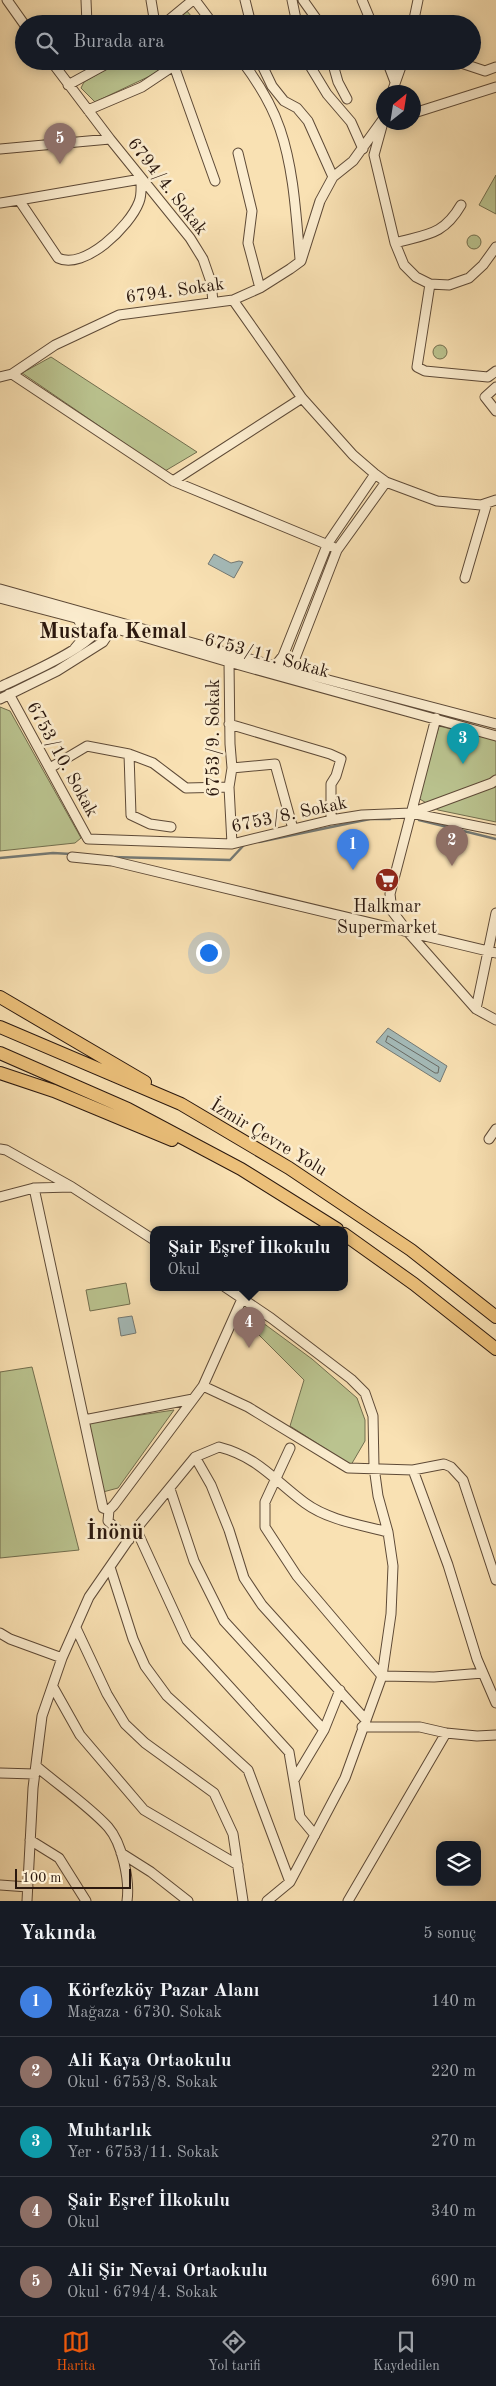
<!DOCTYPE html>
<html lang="tr">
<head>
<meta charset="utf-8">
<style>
  :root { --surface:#171b24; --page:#20242c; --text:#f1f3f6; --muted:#9ea1a6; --line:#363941; --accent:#ea580c }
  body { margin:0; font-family:"Old Standard TT",serif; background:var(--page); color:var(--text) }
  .controls { position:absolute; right:15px; bottom:15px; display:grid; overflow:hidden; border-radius:10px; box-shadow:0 2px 12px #0003 }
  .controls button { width:45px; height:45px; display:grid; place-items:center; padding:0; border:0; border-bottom:1px solid var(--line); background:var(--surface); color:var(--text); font:25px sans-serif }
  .compass { position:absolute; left:376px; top:85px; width:45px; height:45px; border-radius:50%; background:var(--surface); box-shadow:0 2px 12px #0003; rotate:30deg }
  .scale { position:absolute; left:15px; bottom:12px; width:116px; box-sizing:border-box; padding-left:5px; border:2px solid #2b180e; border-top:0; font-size:14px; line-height:18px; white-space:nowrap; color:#2b180e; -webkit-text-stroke:4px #fbecce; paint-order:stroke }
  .you { position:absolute; left:208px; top:952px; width:18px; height:18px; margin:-12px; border:4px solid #fff; border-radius:50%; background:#1a73e8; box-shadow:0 0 0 8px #1a73e833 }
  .badge { display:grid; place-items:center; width:32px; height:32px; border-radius:50%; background:var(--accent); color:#fff; font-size:16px; font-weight:700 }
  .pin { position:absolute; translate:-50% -41px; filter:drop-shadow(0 1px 2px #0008) }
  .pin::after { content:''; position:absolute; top:26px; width:18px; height:15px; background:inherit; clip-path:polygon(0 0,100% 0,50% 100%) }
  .popup { position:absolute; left:150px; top:1226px; width:198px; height:65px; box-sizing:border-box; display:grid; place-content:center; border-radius:10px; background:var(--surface); filter:drop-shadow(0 1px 4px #0005); font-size:16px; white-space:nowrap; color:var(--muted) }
  .popup b { font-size:19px; color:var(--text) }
  .popup::after { content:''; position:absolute; left:50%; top:100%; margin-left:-10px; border:10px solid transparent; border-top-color:var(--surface) }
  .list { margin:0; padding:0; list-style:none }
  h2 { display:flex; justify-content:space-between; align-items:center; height:65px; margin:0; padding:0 20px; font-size:21px }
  h2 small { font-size:16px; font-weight:400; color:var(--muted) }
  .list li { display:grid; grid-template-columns:32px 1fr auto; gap:15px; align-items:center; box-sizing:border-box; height:70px; padding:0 20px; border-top:1px solid var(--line) }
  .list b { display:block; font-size:19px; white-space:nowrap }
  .list p { margin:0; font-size:16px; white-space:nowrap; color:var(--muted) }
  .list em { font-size:16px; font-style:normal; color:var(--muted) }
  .icon { flex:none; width:28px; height:28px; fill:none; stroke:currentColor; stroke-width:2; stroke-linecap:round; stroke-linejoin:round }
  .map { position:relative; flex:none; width:496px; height:1901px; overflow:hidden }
  .search { position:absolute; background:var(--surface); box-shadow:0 2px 12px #0003; left:15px; right:15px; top:15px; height:55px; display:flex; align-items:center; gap:12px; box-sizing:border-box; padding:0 18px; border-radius:28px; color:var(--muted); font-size:19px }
  .sheet { height:415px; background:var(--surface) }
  nav { display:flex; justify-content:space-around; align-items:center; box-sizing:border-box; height:70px; border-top:1px solid var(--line); background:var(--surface); font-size:14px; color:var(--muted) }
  nav a { display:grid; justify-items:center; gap:2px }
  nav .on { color:var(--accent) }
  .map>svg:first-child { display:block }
</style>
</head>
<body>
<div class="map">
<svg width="496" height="1901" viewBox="0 0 496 1901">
  <rect width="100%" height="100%" fill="#f9e1b3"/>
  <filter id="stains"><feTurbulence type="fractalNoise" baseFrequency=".004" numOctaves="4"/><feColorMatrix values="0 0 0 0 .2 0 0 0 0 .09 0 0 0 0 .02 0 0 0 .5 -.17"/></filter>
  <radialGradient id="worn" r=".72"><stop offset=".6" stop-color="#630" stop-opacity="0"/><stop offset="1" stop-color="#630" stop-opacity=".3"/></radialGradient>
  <path fill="#bac38f" stroke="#726e4e" d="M186,10L198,24H170Z
    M120,61H172L152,75L95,102L81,88L84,82Z
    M496,175V214L479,205Z
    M467 242a7 7 0 1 1 14 0a7 7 0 1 1-14 0Z
    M433 352a7 7 0 1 1 14 0a7 7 0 1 1-14 0Z
    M51,357L197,452L165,471L22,373Z
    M0,707L10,711L81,838L75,843L0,851Z
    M439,726L496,740V822L438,810L418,798Z
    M126,1283L130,1304L90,1311L86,1290Z
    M244,1309L312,1359L357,1398L365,1420V1441L351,1465L290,1426L304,1380L240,1316Z
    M32,1367L79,1550L0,1558V1372Z
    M174,1410L118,1488L103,1492L87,1423Z"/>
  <path fill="#a4bab8" stroke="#747974" d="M214,554L231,563L239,561L243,562L234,578L208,564Z
    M388,1028L447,1066L440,1082L376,1042Z
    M132,1316L136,1333L121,1336L118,1318Z"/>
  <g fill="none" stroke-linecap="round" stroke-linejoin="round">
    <path stroke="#686963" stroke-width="1" d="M388,1036L439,1067L438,1073H435L386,1042Z"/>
    <path stroke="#747974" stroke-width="2.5" d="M419,820L496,839
      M259,842L370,819H390
      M111,857L230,860L244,845
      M0,858L53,853L71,854"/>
    <g stroke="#5e4a37" stroke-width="11">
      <path id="minor" d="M7,0L24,24
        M86,0L87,24
        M151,0L155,24
        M195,0L213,24
        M245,0L251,24
        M292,0L297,24
        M303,0L320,24
        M362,0L372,24
        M164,24L193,0
        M413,24L418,0
        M51,61L110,139
        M242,61C257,81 272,105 280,129C294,170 296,216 300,259
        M260,61L272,86L284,101L297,108L308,121L333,177
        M307,61L327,94L351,122L363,149
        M332,61L338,82L347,99
        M387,61L395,82
        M455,61L485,71L496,67
        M174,66L215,181
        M68,85L112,61
        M392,92L403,61
        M88,110L142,87L181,61
        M414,113L496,87
        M382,126L374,155L395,243L404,265L416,277L430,284L449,285L469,278L483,265L496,247
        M0,149L110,139L190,238L203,259L211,282L213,302
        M238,153L252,211L248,243L260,288
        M0,203L19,200L141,179C141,186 142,195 139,202C130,226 84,271 58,258L19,200
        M395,243C426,234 443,236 461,205
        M430,284L417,367L425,371L488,377L496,371
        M233,300L302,398L353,455L375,474L386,482L437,501L481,505L496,500
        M12,374L173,481L302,398
        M0,377L12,374L55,345L119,315L233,300L260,288L290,269L301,261L320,201L333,177L353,161L384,118
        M496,387L485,397L496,411
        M173,481L333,547
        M465,578L487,503
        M0,589L275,666L496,724
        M0,598L110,627L229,662L496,736
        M75,648L81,641L84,629L77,618
        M229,662L230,744L232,768L229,787L232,844
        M275,666L283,656L328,543L375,474
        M296,671L294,661L337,550L386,482
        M0,687C20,677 104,643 102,619
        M9,694L88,839L232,844L331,820L362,815L411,813L496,830
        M0,699L57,671L103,642L109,633L111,622
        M436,718L390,894L392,911L408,932L476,1009L496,1020
        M229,724L330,754L341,759L336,776L331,784V820
        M129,754L153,763L186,788L229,787
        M50,768L87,746L129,754L131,815L150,824L171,827
        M232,768L275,764L293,829
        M411,813L492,783L496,780
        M72,857L112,861L496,953
        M476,1009L496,913
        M489,1139L496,1129
        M0,1149L6,1150L72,1187
        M34,1188L103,1508L109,1510L114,1505L203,1386L242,1299
        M0,1197L34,1188L72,1187L154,1240
        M225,1287L271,1318L351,1379L365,1393L373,1416L374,1467L378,1496L388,1532
        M203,1386L248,1407L348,1468L413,1470L444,1464L451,1467L463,1480L496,1580
        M84,1420L193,1399
        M290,1448L265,1502V1527L297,1576L382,1676L434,1677L483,1673
        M195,1457L211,1485L229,1530L244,1578L262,1605L365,1719
        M413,1470L448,1565L477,1659L496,1703
        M170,1489L194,1561L224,1621L324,1730
        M109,1510L108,1521L129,1540
        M136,1529L187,1640L289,1752L300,1817L315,1835
        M110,1567L133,1639L145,1666L167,1696L248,1770L290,1882
        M76,1628L107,1694L125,1724L145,1743L214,1793L233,1834L243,1901
        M0,1633L10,1639L62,1658L89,1597L136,1529L195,1457L219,1447C258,1457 275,1481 305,1503C328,1520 361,1525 388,1532L393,1566L391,1614L382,1676L345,1778L290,1882L267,1901
        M53,1687L80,1735L144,1810L238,1865
        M362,1727H420L446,1733L477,1736L496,1735
        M36,1766C58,1785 89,1806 108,1827C122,1843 130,1880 127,1901
        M0,1773L35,1774
        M294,1780L324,1730L340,1690
        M30,1840L59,1858L86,1901
        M121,1853L151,1872L188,1901
        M0,1885L28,1887
        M27,1901L33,1788L42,1716L62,1658
        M348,1901L446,1733"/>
    </g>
    <g stroke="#2b180e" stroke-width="14">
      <path id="highway" d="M0,997L145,1082
        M0,1027L181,1104L289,1168L411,1250L496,1317
        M0,1053L128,1109L241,1169L337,1229
        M0,1073L54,1091L172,1140
        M344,1234L414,1284L496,1349"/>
    </g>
    <use href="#minor" stroke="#fbecce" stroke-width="9"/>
    <use href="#highway" stroke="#ecc07a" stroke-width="12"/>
  </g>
  <defs>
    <g id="supermarket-disc" transform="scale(1.25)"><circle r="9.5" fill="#8f2418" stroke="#fbecce"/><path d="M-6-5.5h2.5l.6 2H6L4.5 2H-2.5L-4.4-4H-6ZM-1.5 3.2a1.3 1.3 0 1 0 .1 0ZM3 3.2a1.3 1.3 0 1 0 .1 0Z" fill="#fff"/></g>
  </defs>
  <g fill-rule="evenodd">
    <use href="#supermarket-disc" x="387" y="880"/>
  </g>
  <g text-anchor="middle" stroke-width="5" stroke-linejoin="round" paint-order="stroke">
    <g font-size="18" fill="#2b180e" stroke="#fbecce">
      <text transform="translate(168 186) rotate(52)" y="6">6794/4. Sokak</text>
      <text transform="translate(175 290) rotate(-8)" y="6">6794. Sokak</text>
      <text transform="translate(267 655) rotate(15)" y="6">6753/11. Sokak</text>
      <text transform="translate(213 738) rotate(-90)" y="6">6753/9. Sokak</text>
      <text transform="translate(63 759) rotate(61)" y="6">6753/10. Sokak</text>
      <text transform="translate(289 814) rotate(-12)" y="6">6753/8. Sokak</text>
      <text transform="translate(269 1137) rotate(31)" y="6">İzmir Çevre Yolu</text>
    </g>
    <g font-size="18" fill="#2b180e" stroke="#fbecce">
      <text x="387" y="912">Halkmar<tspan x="387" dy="21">Supermarket</tspan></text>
    </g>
    <g font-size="22" font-weight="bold" fill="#2b180e" stroke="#fbecce">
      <text x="113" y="638">Mustafa Kemal</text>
      <text x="115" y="1539">İnönü</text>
    </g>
  </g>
  <rect width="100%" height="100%" filter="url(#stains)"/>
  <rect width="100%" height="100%" fill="url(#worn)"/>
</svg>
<div class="controls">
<button><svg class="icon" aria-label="layers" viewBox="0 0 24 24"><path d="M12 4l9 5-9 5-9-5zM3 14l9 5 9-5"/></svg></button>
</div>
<svg class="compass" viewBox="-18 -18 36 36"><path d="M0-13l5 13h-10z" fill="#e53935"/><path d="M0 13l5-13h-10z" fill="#9ea1a6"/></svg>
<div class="scale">100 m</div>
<div class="you"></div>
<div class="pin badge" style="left:353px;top:870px;background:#3f7fe0">1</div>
<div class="pin badge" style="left:452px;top:866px;background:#8d6e63">2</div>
<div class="pin badge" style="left:463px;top:764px;background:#0f9aa8">3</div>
<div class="pin badge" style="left:249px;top:1348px;background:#8d6e63">4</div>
<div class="popup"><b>Şair Eşref İlkokulu</b>Okul</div>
<div class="pin badge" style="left:60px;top:164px;background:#8d6e63">5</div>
<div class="search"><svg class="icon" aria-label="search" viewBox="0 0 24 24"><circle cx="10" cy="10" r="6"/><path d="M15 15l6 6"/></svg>Burada ara</div>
</div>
<section class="sheet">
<h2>Yakında<small>5 sonuç</small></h2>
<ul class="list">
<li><span class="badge" style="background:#3f7fe0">1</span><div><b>Körfezköy Pazar Alanı</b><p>Mağaza · 6730. Sokak</p></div><em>140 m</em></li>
<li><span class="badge" style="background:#8d6e63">2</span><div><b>Ali Kaya Ortaokulu</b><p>Okul · 6753/8. Sokak</p></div><em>220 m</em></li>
<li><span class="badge" style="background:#0f9aa8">3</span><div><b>Muhtarlık</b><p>Yer · 6753/11. Sokak</p></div><em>270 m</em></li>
<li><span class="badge" style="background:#8d6e63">4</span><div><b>Şair Eşref İlkokulu</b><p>Okul</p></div><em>340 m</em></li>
<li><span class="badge" style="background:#8d6e63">5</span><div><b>Ali Şir Nevai Ortaokulu</b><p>Okul · 6794/4. Sokak</p></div><em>690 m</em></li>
</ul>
</section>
<nav>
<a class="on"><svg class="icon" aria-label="map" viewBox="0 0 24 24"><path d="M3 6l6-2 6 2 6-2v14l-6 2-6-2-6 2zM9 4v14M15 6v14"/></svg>Harita</a>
<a><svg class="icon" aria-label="directions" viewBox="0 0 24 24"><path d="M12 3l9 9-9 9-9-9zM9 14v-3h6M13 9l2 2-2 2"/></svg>Yol tarifi</a>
<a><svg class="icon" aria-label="saved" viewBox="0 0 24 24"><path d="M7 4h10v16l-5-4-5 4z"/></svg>Kaydedilen</a>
</nav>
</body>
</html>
